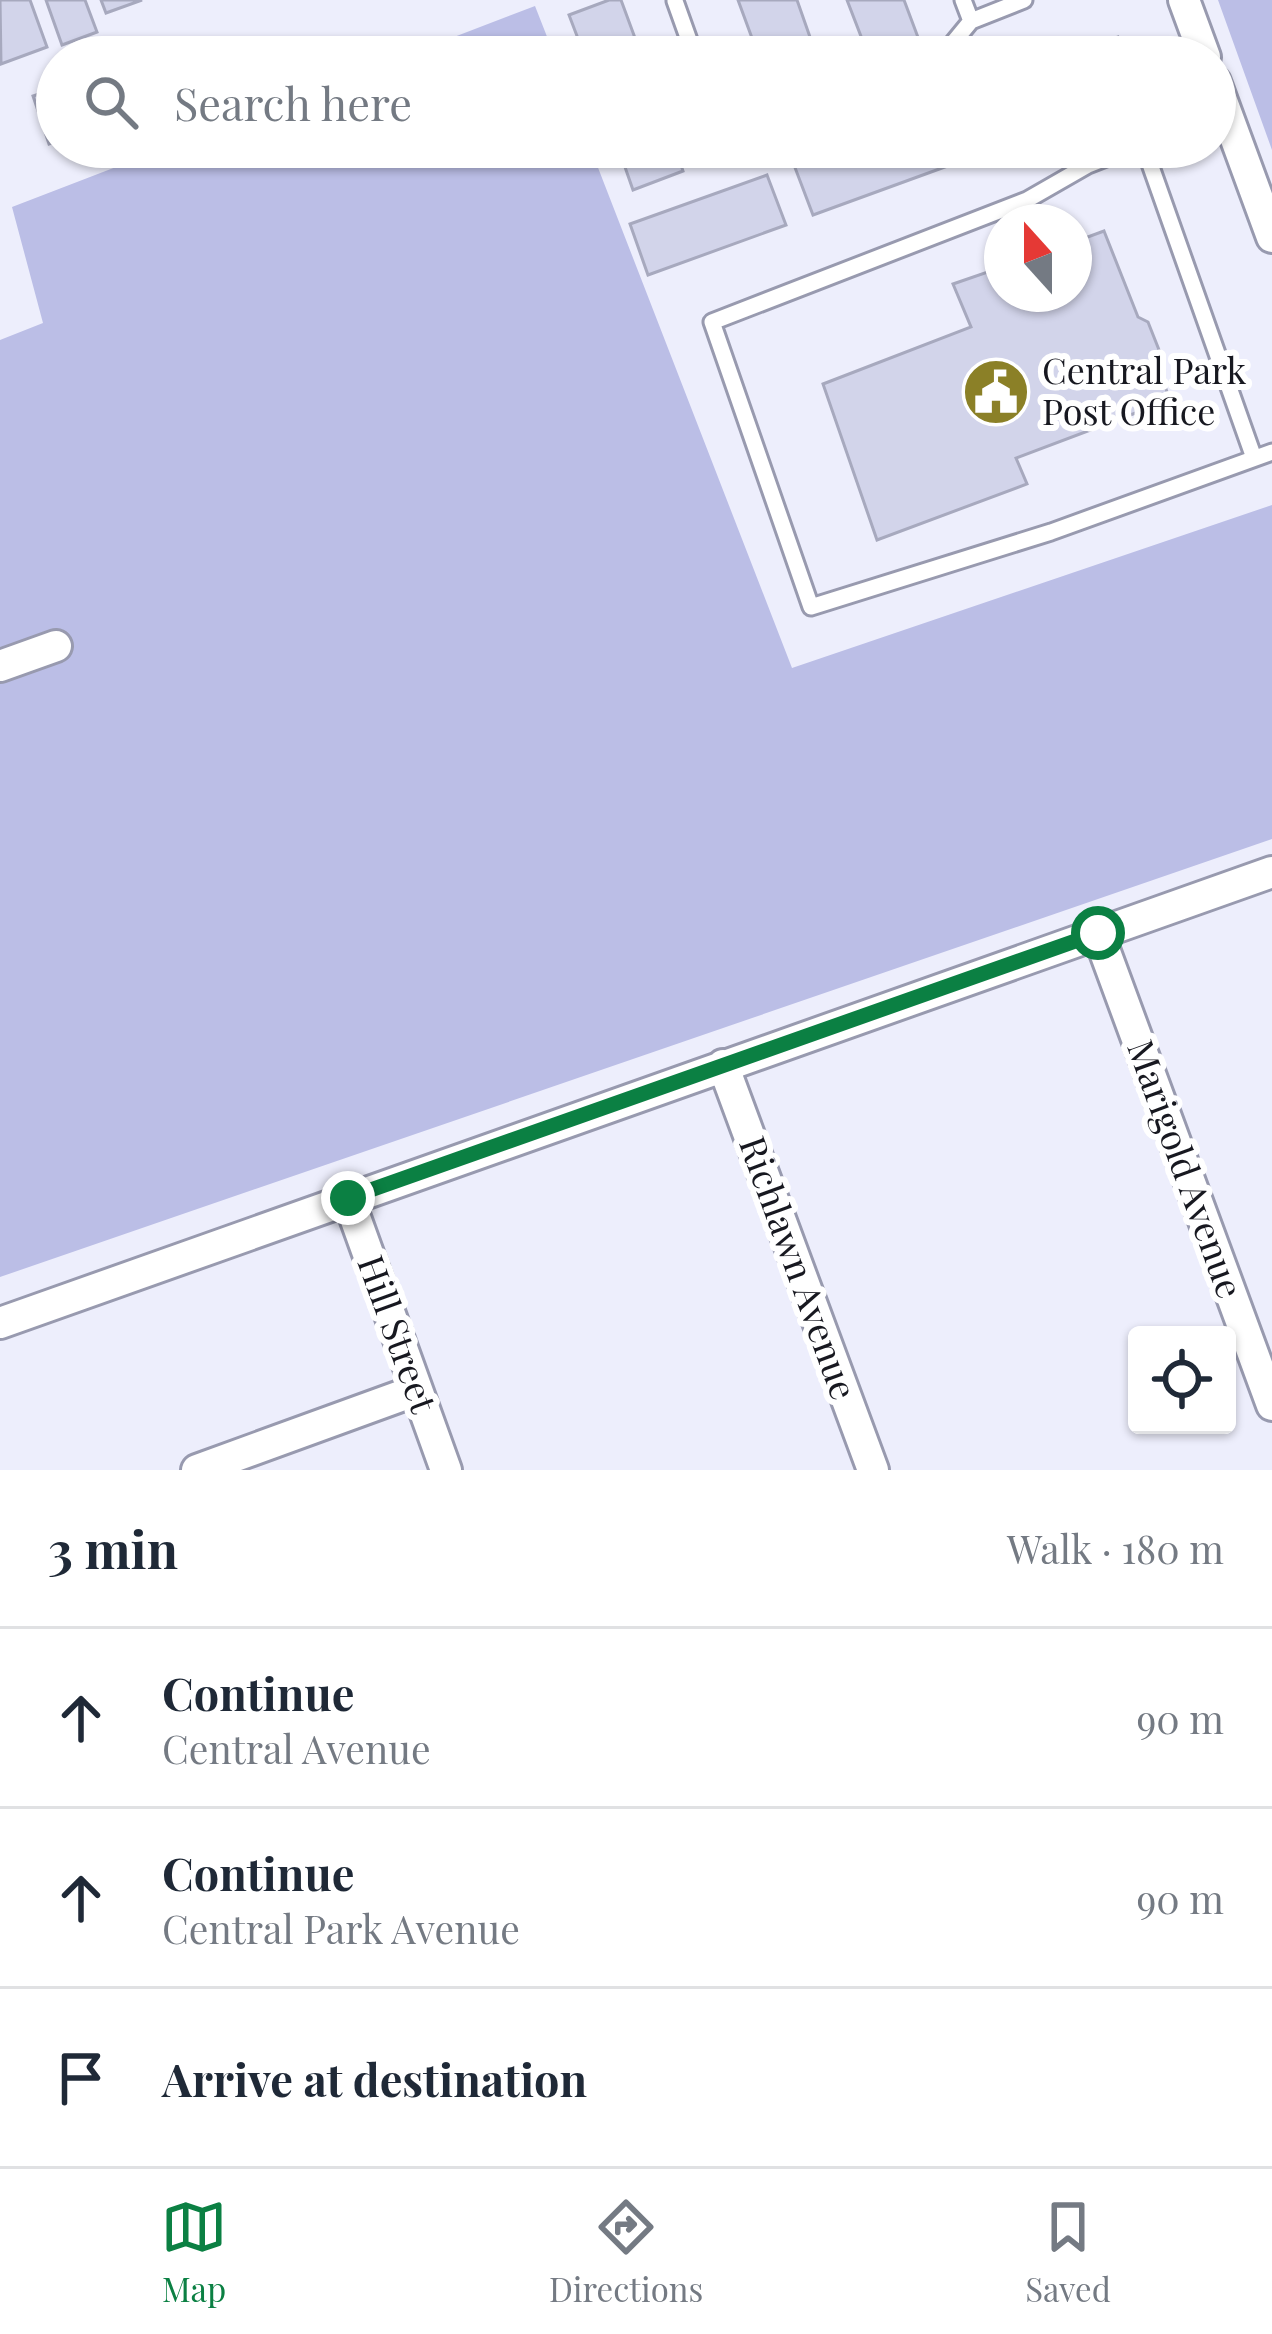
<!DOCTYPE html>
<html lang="en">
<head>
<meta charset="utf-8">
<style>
  :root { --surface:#fff; --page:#f2f2f3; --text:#1f2937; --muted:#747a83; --line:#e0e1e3; --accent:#0b8043 }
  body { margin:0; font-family:"Playfair Display",serif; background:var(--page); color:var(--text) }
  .controls { position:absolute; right:36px; bottom:36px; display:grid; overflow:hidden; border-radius:12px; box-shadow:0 3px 9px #0004 }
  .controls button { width:108px; height:108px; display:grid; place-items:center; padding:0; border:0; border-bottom:3px solid var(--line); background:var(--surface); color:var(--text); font:60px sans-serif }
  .compass { position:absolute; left:984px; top:204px; width:108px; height:108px; border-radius:50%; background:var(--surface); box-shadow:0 3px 9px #0004; rotate:339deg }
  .stop { position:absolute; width:36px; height:36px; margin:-27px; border:9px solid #0b8043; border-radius:50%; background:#fff }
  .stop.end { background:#0b8043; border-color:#fff; box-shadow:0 3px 12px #0008 }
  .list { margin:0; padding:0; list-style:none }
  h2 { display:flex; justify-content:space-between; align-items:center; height:156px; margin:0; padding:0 48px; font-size:51px }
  h2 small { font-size:39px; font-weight:400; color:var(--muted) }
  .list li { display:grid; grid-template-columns:78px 1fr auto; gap:36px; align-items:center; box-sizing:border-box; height:180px; padding:0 48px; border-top:3px solid var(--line) }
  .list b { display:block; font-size:45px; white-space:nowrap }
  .list p { margin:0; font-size:39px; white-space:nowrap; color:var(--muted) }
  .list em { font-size:39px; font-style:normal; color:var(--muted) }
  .icon { flex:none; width:66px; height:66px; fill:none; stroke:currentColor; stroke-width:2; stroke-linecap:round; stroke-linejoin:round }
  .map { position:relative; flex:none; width:1272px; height:1470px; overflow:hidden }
  .search { position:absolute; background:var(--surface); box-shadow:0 3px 9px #0004; left:36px; right:36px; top:36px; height:132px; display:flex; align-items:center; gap:30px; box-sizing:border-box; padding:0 42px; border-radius:66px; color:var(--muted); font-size:45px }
  .sheet { height:696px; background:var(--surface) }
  nav { display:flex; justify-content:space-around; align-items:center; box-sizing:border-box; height:168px; border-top:3px solid var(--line); background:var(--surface); font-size:33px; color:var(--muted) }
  nav a { display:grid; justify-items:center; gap:6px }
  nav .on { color:var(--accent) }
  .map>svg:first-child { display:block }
</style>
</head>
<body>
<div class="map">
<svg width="1272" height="1470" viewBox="0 0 1272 1470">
  <rect width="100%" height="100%" fill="#edeefc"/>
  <path fill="#bbbee6" d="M1218,0H1272V150Z
    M535,6L555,57H402Z
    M168,147H590L792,668L1272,505V839L0,1277V340L43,323L12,207Z"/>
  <path fill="#d2d4ea" stroke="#a7a9be" stroke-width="3" d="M0,0H30L47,47L1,64Z
    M46,0H85L97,32L62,45Z
    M101,0H142L106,13Z
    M609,0H621L642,57H585L569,15Z
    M738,0H797L817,57H759Z
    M847,0H904L919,40L869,57Z
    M1118,37L1126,57H1078V52Z
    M57,88V141L49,144L33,96Z
    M618,147H675L683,171L633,190Z
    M843,147H972L975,156L813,215L794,165Z
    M767,175L786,225L648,275L630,224Z
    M1104,231L1138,317L1148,322L1161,355L1157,364L1170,400L1016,458L1027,484L877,540L823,384L971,327L953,284L1002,267V294H1074V242Z"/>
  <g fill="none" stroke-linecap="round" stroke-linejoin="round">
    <g stroke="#989aaf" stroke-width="21">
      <path id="service" d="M963,0L971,21
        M675,1L695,57
        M929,57L948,49L971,21L1024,0
        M1134,147L1088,165L1027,200L712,322L811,607L1051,532L1272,452
        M1144,147L1254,458"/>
    </g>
    <g stroke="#989aaf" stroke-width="36">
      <path id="minor" d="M1184,0L1205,57
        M1215,82L1272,237
        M0,666L56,646
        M1098,933L1272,1405
        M723,1065L873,1470
        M348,1198L446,1470
        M0,1323L1272,872
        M197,1470L417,1390"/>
    </g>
    <use href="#service" stroke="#fff" stroke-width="15"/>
    <use href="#minor" stroke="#fff" stroke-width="30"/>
  </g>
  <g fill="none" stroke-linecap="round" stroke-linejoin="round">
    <path stroke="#0b8043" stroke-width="15" d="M348,1198L1098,933"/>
  </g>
  <defs>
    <g id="civic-disc" transform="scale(3.45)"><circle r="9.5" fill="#8b8027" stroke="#fff"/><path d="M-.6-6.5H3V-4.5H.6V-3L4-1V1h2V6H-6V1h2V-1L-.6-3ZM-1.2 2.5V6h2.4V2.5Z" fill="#fff"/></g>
  </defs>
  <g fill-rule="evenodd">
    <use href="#civic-disc" x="996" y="392"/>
  </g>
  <g text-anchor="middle" stroke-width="12" stroke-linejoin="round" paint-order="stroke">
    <g font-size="36" fill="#171820" stroke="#fff" text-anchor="start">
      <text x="1042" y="384">Central Park<tspan x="1042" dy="41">Post Office</tspan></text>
    </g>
    <g font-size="36" fill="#171820" stroke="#fff">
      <text transform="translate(1185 1169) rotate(70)" y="13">Marigold Avenue</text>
      <text transform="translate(798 1268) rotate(70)" y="13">Richlawn Avenue</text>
      <text transform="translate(397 1334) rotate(70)" y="13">Hill Street</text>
    </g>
  </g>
</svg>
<div class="controls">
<button><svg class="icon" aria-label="locate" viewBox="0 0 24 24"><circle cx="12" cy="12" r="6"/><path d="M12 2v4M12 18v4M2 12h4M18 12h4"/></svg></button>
</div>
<svg class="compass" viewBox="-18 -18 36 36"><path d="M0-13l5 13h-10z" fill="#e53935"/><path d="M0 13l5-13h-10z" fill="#747a83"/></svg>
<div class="stop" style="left:1098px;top:933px"></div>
<div class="stop end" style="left:348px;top:1198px"></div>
<div class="search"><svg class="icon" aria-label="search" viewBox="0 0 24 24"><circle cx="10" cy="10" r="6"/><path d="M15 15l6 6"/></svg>Search here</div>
</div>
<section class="sheet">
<h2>3 min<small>Walk · 180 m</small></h2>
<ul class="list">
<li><svg class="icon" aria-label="ahead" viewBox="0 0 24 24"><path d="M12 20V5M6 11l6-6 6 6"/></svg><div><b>Continue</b><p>Central Avenue</p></div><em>90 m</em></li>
<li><svg class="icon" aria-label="ahead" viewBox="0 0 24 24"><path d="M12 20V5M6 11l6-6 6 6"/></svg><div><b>Continue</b><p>Central Park Avenue</p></div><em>90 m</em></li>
<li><svg class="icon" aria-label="arrive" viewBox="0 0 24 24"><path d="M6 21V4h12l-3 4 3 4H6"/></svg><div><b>Arrive at destination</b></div></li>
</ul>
</section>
<nav>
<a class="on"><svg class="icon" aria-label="map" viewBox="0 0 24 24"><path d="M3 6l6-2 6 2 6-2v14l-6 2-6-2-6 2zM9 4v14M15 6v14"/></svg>Map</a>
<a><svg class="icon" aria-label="directions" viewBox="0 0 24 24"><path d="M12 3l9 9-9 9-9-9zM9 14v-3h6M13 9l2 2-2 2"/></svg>Directions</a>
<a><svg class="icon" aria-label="saved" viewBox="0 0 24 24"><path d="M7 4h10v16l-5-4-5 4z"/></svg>Saved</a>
</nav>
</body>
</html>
